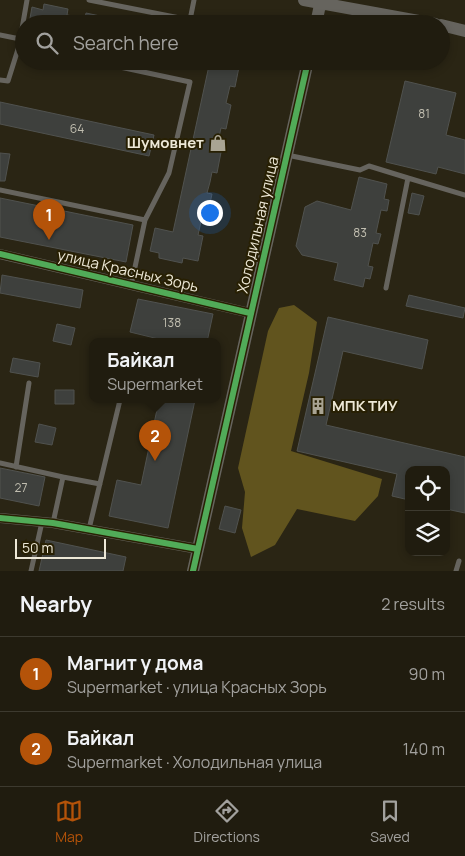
<!DOCTYPE html>
<html lang="en">
<head>
<meta charset="utf-8">
<style>
  :root { --surface:#201c0f; --page:#2d291d; --text:#f1f3f6; --muted:#a2a19e; --line:#3d3a2f; --accent:#b45309 }
  body { margin:0; font-family:Manrope,sans-serif; background:var(--page); color:var(--text) }
  .controls { position:absolute; right:15px; bottom:15px; display:grid; overflow:hidden; border-radius:10px; box-shadow:0 2px 8px #0003 }
  .controls button { width:45px; height:45px; display:grid; place-items:center; padding:0; border:0; border-bottom:1px solid var(--line); background:var(--surface); color:var(--text); font:25px sans-serif }
  .scale { position:absolute; left:15px; bottom:12px; width:91px; box-sizing:border-box; padding-left:5px; border:2px solid #ede8d7; border-top:0; font-size:14px; line-height:18px; white-space:nowrap; color:#ede8d7; -webkit-text-stroke:4px #282003; paint-order:stroke }
  .you { position:absolute; left:209px; top:212px; width:18px; height:18px; margin:-12px; border:4px solid #fff; border-radius:50%; background:#1a73e8; box-shadow:0 0 0 8px #1a73e833 }
  .badge { display:grid; place-items:center; width:32px; height:32px; border-radius:50%; background:var(--accent); color:#fff; font-size:16px; font-weight:700 }
  .pin { position:absolute; translate:-50% -41px; filter:drop-shadow(0 1px 2px #0008) }
  .pin::after { content:''; position:absolute; top:26px; width:18px; height:15px; background:inherit; clip-path:polygon(0 0,100% 0,50% 100%) }
  .popup { position:absolute; left:89px; top:338px; width:132px; height:65px; box-sizing:border-box; display:grid; place-content:center; border-radius:10px; background:var(--surface); filter:drop-shadow(0 1px 4px #0005); font-size:16px; white-space:nowrap; color:var(--muted) }
  .popup b { font-size:19px; color:var(--text) }
  .popup::after { content:''; position:absolute; left:50%; top:100%; margin-left:-10px; border:10px solid transparent; border-top-color:var(--surface) }
  .list { margin:0; padding:0; list-style:none }
  h2 { display:flex; justify-content:space-between; align-items:center; height:65px; margin:0; padding:0 20px; font-size:21px }
  h2 small { font-size:16px; font-weight:400; color:var(--muted) }
  .list li { display:grid; grid-template-columns:32px 1fr auto; gap:15px; align-items:center; box-sizing:border-box; height:75px; padding:0 20px; border-top:1px solid var(--line) }
  .list b { display:block; font-size:19px; white-space:nowrap }
  .list p { margin:0; font-size:16px; white-space:nowrap; color:var(--muted) }
  .list em { font-size:16px; font-style:normal; color:var(--muted) }
  .icon { flex:none; width:28px; height:28px; fill:none; stroke:currentColor; stroke-width:2; stroke-linecap:round; stroke-linejoin:round }
  .map { position:relative; flex:none; width:465px; height:571px; overflow:hidden }
  .search { position:absolute; background:var(--surface); box-shadow:0 2px 8px #0003; left:15px; right:15px; top:15px; height:55px; display:flex; align-items:center; gap:12px; box-sizing:border-box; padding:0 18px; border-radius:28px; color:var(--muted); font-size:19px }
  .sheet { height:215px; background:var(--surface) }
  nav { display:flex; justify-content:space-around; align-items:center; box-sizing:border-box; height:70px; border-top:1px solid var(--line); background:var(--surface); font-size:14px; color:var(--muted) }
  nav a { display:grid; justify-items:center; gap:2px }
  nav .on { color:var(--accent) }
  .map>svg:first-child { display:block }
</style>
</head>
<body>
<div class="map">
<svg width="465" height="571" viewBox="0 0 465 571">
  <rect width="100%" height="100%" fill="#2a2514"/>
  <path fill="#61541e" d="M294,305L317,322L309,373L291,451L382,479L378,496L355,521L297,509L275,545L251,557L242,528L245,492L238,468L268,331L279,308Z"/>
  <path fill="#3e403d" stroke="#50524f" d="M44,4L68,9L67,15L85,18L86,13L114,19V24H29L32,7L43,10Z
    M210,61L240,62L235,87L230,86L226,103L231,105L226,129L221,128L217,146L222,147L217,173L212,172L210,182L207,193L212,194L207,218L202,217L198,235L203,236L198,261L183,258L182,263L159,258V253L150,251L155,228L173,232Z
    M405,81L456,93L446,135L465,140V174L438,167L436,174L386,162Z
    M0,102L154,135L149,156L0,124Z
    M0,153L10,154L5,181H0Z
    M359,177L387,184L384,199L389,200L387,211L381,210L376,233L381,234L378,244L373,243L368,266L373,267L370,279L365,278L363,287L334,280L338,263L302,255L296,246L305,207L317,201L351,210Z
    M412,193L424,196L419,215L408,213Z
    M0,198L133,225L126,262L0,237Z
    M2,275L83,290L80,308L0,293Z
    M409,295L465,308L463,318L406,306Z
    M138,299L213,314L207,342H171L130,332Z
    M328,317L428,340L422,369L343,351L326,425L465,457V513L446,509V470H409V500L392,496L397,474L297,451Z
    M57,324L75,328L71,345L53,341Z
    M13,358L40,363L38,377L10,372Z
    M55,390H74V404H55Z
    M159,400H195L168,528L109,516L117,480L141,485Z
    M39,424L56,428L52,445L35,442Z
    M0,468L45,477L39,506L0,498Z
    M225,506L241,510L235,533L219,529Z
    M46,540L126,557L123,571H39Z"/>
  <g fill="none" stroke-linecap="round" stroke-linejoin="round">
    <path stroke="#66645e" stroke-width="5" d="M89,0L210,24
      M190,20L194,0
      M0,35L20,39
      M24,47L19,46L27,0
      M92,61L190,82L169,173L145,220L131,286
      M0,80L8,81L19,46
      M287,155L360,170L369,166L408,178L386,288
      M408,178L465,195
      M0,190L145,220
      M0,463L63,477L53,523
      M16,467L29,383
      M63,477L100,484
      M89,529L120,400
      M31,571L42,522
      M456,571L459,561"/>
    <path stroke="#66645e" stroke-width="10" d="M0,254L250,313
      M0,518L53,523L198,549"/>
    <path stroke="#66645e" stroke-width="12" d="M304,0L435,24
      M316,24L321,0
      M441,25L465,31
      M193,571L308,61"/>
    <g stroke="#282003" stroke-width="9">
      <path id="cycleway" d="M0,254L250,313
        M0,518L53,523L198,549
        M193,571L308,61"/>
    </g>
    <use href="#cycleway" stroke="#51ab58" stroke-width="6"/>
  </g>
  <defs>
    <g id="shop-bare" transform="scale(1.35)"><path d="M-5-2.5h2.3a2.7 3.5 0 0 1 5.4 0H5L5.5 6h-11ZM-1.5-2.5h3a1.5 2.3 0 0 0-3 0Z" fill="#a9a493" stroke="#282003" stroke-width="2.5" paint-order="stroke"/></g>
    <g id="building-bare" transform="scale(1.35)"><path d="M-4-6H4V6H1V3H-1V6H-4ZM-2.5-4.3h1.7v1.8h-1.7ZM.8-4.3h1.7v1.8H.8ZM-2.5-1h1.7V.8h-1.7ZM.8-1h1.7V.8H.8Z" fill="#a9a493" stroke="#282003" stroke-width="2.5" paint-order="stroke"/></g>
  </defs>
  <g fill-rule="evenodd">
    <use href="#shop-bare" x="218" y="143"/>
    <use href="#building-bare" x="318" y="406"/>
  </g>
  <g text-anchor="middle" stroke-width="4" stroke-linejoin="round" paint-order="stroke">
    <g font-size="12" fill="#c1beb0">
      <text x="424" y="118">81</text>
      <text x="77" y="133">64</text>
      <text x="360" y="237">83</text>
      <text x="172" y="327">138</text>
      <text x="21" y="492">27</text>
    </g>
    <g font-size="15" font-weight="bold" fill="#ede8d7" stroke="#282003" text-anchor="end">
      <text x="204" y="148">Шумовнет</text>
      <text x="332" y="411" text-anchor="start">МПК ТИУ</text>
    </g>
    <g font-size="15" fill="#ede8d7" stroke="#282003">
      <text transform="translate(258 225) rotate(-77)" y="5">Холодильная улица</text>
      <text transform="translate(128 271) rotate(13)" y="5">улица Красных Зорь</text>
    </g>
  </g>
</svg>
<div class="controls">
<button><svg class="icon" aria-label="locate" viewBox="0 0 24 24"><circle cx="12" cy="12" r="6"/><path d="M12 2v4M12 18v4M2 12h4M18 12h4"/></svg></button>
<button><svg class="icon" aria-label="layers" viewBox="0 0 24 24"><path d="M12 4l9 5-9 5-9-5zM3 14l9 5 9-5"/></svg></button>
</div>
<div class="scale">50 m</div>
<div class="you"></div>
<div class="pin badge" style="left:49px;top:240px">1</div>
<div class="pin badge" style="left:155px;top:461px">2</div>
<div class="popup"><b>Байкал</b>Supermarket</div>
<div class="search"><svg class="icon" aria-label="search" viewBox="0 0 24 24"><circle cx="10" cy="10" r="6"/><path d="M15 15l6 6"/></svg>Search here</div>
</div>
<section class="sheet">
<h2>Nearby<small>2 results</small></h2>
<ul class="list">
<li><span class="badge">1</span><div><b>Магнит у дома</b><p>Supermarket · улица Красных Зорь</p></div><em>90 m</em></li>
<li><span class="badge">2</span><div><b>Байкал</b><p>Supermarket · Холодильная улица</p></div><em>140 m</em></li>
</ul>
</section>
<nav>
<a class="on"><svg class="icon" aria-label="map" viewBox="0 0 24 24"><path d="M3 6l6-2 6 2 6-2v14l-6 2-6-2-6 2zM9 4v14M15 6v14"/></svg>Map</a>
<a><svg class="icon" aria-label="directions" viewBox="0 0 24 24"><path d="M12 3l9 9-9 9-9-9zM9 14v-3h6M13 9l2 2-2 2"/></svg>Directions</a>
<a><svg class="icon" aria-label="saved" viewBox="0 0 24 24"><path d="M7 4h10v16l-5-4-5 4z"/></svg>Saved</a>
</nav>
</body>
</html>
